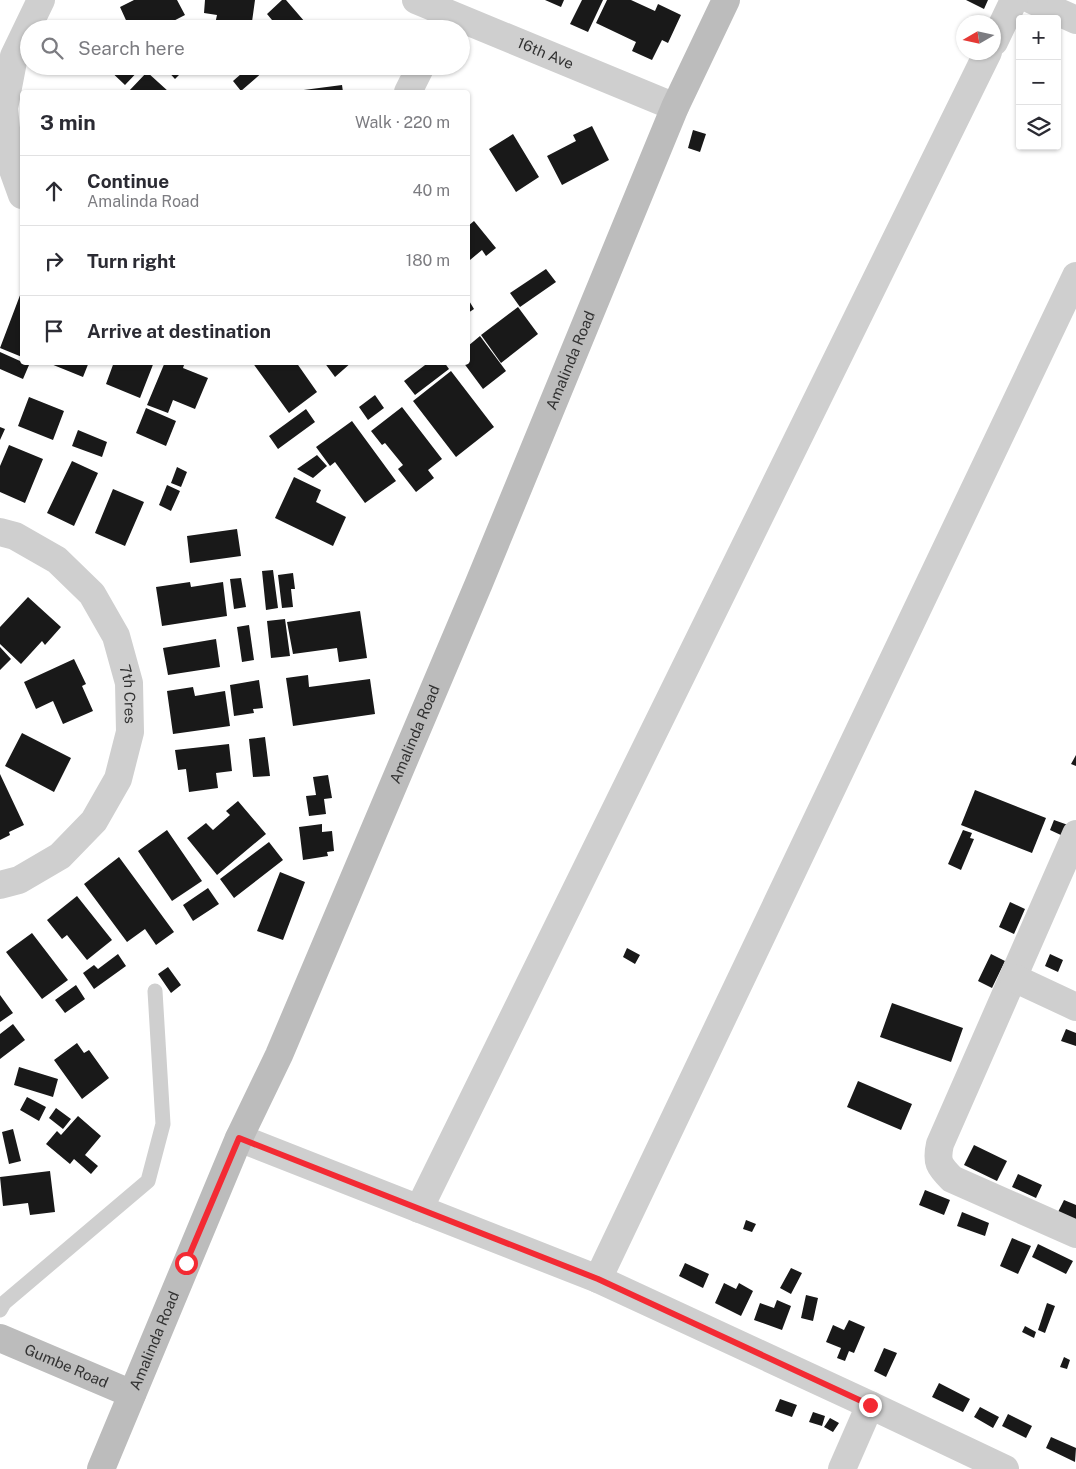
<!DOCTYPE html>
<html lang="en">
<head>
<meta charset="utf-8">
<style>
  :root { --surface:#fff; --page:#f7f7f7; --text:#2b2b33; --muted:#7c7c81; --line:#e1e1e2 }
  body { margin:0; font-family:"Public Sans",sans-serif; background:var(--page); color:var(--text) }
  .controls { position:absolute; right:15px; top:15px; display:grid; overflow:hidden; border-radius:5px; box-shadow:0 1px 4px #0004 }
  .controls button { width:45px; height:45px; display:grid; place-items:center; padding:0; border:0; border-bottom:1px solid var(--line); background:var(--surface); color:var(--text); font:25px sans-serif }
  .compass { position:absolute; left:956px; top:15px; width:45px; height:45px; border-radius:50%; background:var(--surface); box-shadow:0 1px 4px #0004; rotate:261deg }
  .stop { position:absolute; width:15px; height:15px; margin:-11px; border:4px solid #f32a33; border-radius:50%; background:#fff }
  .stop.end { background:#f32a33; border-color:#fff; box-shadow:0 1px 5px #0008 }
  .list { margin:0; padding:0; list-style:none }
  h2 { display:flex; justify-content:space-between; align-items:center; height:65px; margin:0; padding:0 20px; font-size:21px }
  h2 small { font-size:16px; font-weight:400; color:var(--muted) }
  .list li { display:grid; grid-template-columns:32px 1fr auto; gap:15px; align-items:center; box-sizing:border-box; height:70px; padding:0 20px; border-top:1px solid var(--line) }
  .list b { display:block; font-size:19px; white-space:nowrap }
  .list p { margin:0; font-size:16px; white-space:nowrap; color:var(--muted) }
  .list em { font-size:16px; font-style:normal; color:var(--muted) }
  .icon { flex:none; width:28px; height:28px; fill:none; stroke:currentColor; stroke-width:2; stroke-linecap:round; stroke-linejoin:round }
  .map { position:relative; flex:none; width:1076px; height:1469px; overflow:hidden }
  .search { position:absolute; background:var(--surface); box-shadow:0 1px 4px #0004; left:20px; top:20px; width:450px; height:55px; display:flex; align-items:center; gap:12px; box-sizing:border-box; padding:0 18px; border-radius:28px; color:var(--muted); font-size:19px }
  .panel { position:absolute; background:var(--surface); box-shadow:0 1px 4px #0004; left:20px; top:90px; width:450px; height:275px; border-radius:5px }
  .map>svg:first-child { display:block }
</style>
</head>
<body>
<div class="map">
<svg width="1076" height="1469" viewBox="0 0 1076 1469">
  <rect width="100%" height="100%" fill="#fff"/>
  <path fill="#191919" d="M134,0H177L185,15L158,29H130L120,7Z
    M205,0H255L251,29H214L217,15L204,13Z
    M282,0H286L311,29H274L277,26L267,14Z
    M545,0H564L561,7Z
    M582,0H603L588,32L570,24Z
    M607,0H631L655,11L658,4L681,15L668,43L662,40L652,60L632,51L636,42L596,23Z
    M966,0H988L984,9Z
    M105,66H143L125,85Z
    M163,66H178L183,71L175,79Z
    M250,66H261L265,70L241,91L233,81Z
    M147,72L169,92H128Z
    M342,85L343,92H296V91Z
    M592,126L609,160L562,185L547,156L576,141L573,135Z
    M693,130L706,134L700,152L688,148Z
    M513,134L539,177L516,192L489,149Z
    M474,221L496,248L486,256L482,250L470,260L468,257V226Z
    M546,269L556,282L520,307L510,293Z
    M22,290V357L0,348Z
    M468,299L474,309L468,313Z
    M518,307L538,334L501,363L481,335Z
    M480,336L506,371L483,389L463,362H468V346Z
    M0,352L29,365L23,379L0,369Z
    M46,362H89L83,377Z
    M114,362H154L140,398L106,384Z
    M165,362H185L183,368L208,378L195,409L173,400L168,413L147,405Z
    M252,362H296L317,392L289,413Z
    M324,362H352L335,377Z
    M429,362H444L449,369L415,395L404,381Z
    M451,371L494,427L456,457L413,401Z
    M375,395L384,408L368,420L359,407Z
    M29,397L64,411L53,440L18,426Z
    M402,407L442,459L428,470L434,478L416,492L398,469L403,465L385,443L382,445L371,431Z
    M146,408L176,421L166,446L136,433Z
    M306,409L315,422L278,449L269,436Z
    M352,421L396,481L365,503L335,462L330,466L316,447Z
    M0,427L5,429L0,440Z
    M78,430L107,442L102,457L72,446Z
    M9,445L43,459L25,503L0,492V466Z
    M317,455L327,466L313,478L297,469Z
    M72,461L98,473L74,526L47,513Z
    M177,467L187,472L181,487L171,483Z
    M294,477L321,490L316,502L346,517L333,546L275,518Z
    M167,485L180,491L171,511L159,505Z
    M113,489L144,502L125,546L95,533Z
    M237,529L241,556L190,563L187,536Z
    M273,570L278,608L266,610L262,571Z
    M293,573L295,589H291L293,607L282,608L278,575Z
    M241,578L246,607L234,609L230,579Z
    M190,582L191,587L223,582L227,616L162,626L156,587Z
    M28,597L61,627L45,645L42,641L21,664L0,644V627Z
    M360,611L367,658L339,662L337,648L293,654L287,622Z
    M285,619L290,656L271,658L267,621Z
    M249,625L254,660L242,662L237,627Z
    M216,639L220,667L168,675L163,648Z
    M0,647L11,659L0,670Z
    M74,659L86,684L82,686L93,711L63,724L53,701L36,709L24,682Z
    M308,675L309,687L370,679L375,714L293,726L286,678Z
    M259,680L263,708L253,709L254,713L234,716L230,685Z
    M193,687L195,696L225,691L230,726L173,734L167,691Z
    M22,733L71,758L54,792L5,766Z
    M265,737L270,776L253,777L249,739Z
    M229,744L232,771L216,773L218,788L189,792L186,769L178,770L175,750Z
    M1076,755V766L1071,764Z
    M0,774L24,825L9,832L10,835L0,840Z
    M328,775L332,798L324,799L326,814L309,816L306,796L316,795L313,777Z
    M975,790L1046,818L1032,853L961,825Z
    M238,801L266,834L217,875L187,838L206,823L213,830L230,815L226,811Z
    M1054,820L1068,825L1063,836L1050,830Z
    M322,824V832L332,831L334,851L327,852L328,856L303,860L299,827Z
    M167,830L202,881L172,901L138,851Z
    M963,830L972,833L970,838L974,839L961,870L948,864Z
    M269,842L283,860L234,898L220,879Z
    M119,857L174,932L156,945L145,929L127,942L84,884Z
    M280,872L305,882L283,940L257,931Z
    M208,888L219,904L193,921L183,905Z
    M77,896L112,940L87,960L67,935L62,939L47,920Z
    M1010,902L1025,909L1014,934L999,927Z
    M32,933L68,980L42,999L6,952Z
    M627,948L640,955L635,964L623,957Z
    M118,954L126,966L94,989L83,973L94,965L98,969Z
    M991,954L1005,961L992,988L978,981Z
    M1050,954L1063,960L1058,972L1045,966Z
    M168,967L181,985L171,993L158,974Z
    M76,985L85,999L65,1013L55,1000Z
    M0,995L13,1013L0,1022Z
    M892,1003L963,1028L951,1062L880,1037Z
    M13,1024L25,1040L0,1059V1034Z
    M1066,1029L1076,1033V1046L1061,1041Z
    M77,1043L84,1053L89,1050L109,1078L82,1099L54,1060Z
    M19,1067L58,1079L53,1097L14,1085Z
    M858,1081L912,1104L901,1130L847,1107Z
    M27,1097L46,1107L39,1121L20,1110Z
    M56,1108L71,1119L63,1129L49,1118Z
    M78,1116L101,1136L85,1155L98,1166L91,1174L74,1159L70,1164L46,1144L57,1131L61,1135Z
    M13,1129L21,1161L9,1164L2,1132Z
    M974,1145L1007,1161L997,1181L964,1165Z
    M50,1171L55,1212L30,1215L28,1203L3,1206L0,1177Z
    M1018,1174L1042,1185L1036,1198L1012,1187Z
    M925,1190L950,1200L944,1215L919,1205Z
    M1064,1200L1076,1205V1220L1058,1212Z
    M962,1212L989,1223L985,1236L957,1226Z
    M746,1220L756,1224L752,1232L743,1229Z
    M1012,1238L1031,1246L1018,1274L1000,1266Z
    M1038,1244L1073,1261L1066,1274L1032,1257Z
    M685,1263L709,1274L703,1288L679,1276Z
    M791,1268L802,1273L791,1294L780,1288Z
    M724,1283L736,1289L739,1283L753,1291L741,1316L715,1303Z
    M806,1295L818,1298L813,1321L801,1318Z
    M777,1300L791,1306L782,1330L754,1320L760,1303L774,1308Z
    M1047,1303L1055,1306L1045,1333L1038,1330Z
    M849,1320L865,1327L854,1353L849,1351L845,1361L837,1358L841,1348L826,1342L833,1325L844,1330Z
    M1025,1326L1036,1332L1034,1338L1022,1332Z
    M884,1348L897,1353L886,1377L874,1371Z
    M1064,1357L1070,1360L1067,1369L1060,1367Z
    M939,1383L970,1399L963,1412L932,1397Z
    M780,1399L797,1405L792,1417L775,1411Z
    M980,1407L999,1417L993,1428L974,1417Z
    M813,1412L825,1416L822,1426L809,1422Z
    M1008,1414L1032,1426L1026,1438L1002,1426Z
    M830,1418L839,1423L833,1432L824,1427Z
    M1051,1437L1076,1448L1075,1462L1046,1448Z"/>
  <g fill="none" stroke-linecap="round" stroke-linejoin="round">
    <path stroke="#cfcfcf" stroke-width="15" d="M0,1310L4,1303L148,1181L163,1124L155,991"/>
    <g stroke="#cfcfcf" stroke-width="28">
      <path id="s1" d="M416,0L675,107"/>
      <path d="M1032,0L1076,20"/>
      <path d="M994,42L1014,0"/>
      <path d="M408,92L421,66"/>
      <path d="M22,195L9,159L4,108L14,56L41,0"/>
      <path id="s2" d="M0,532L15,536L57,560L92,594L116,636L129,683L130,732L118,779L94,821L60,856L19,880L0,885"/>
      <path d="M1076,834L940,1144C936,1162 939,1166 952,1179L1076,1234"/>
      <path d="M1014,978L1076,1007"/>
      <path d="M239,1138L598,1279L870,1405L1005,1469"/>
      <path d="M419,1209L988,52"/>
      <path d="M598,1279L1076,276"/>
      <path d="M842,1469L870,1405"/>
    </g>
    <g stroke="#bcbcbc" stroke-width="28">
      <path id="s3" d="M0,1338L132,1394"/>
      <path id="s4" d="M101,1469L239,1138L279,1055L479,583L675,107L726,0"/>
    </g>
  </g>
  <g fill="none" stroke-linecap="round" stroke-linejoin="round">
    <path stroke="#f32a33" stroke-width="6" d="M186,1263L239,1138L598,1279L870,1405"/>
  </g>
  <g text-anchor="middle" stroke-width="5" stroke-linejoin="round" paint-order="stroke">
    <g font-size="15" fill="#323232" stroke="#fff">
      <text dy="5" stroke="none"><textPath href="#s1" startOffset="140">16th Ave</textPath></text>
      <text dy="5" stroke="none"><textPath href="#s4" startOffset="1204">Amalinda Road</textPath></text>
      <text dy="5" stroke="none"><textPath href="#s2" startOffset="221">7th Cres</textPath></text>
      <text dy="5" stroke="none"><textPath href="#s4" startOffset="799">Amalinda Road</textPath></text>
      <text dy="5" stroke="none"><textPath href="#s4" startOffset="139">Amalinda Road</textPath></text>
      <text dy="5" stroke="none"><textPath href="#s3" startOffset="72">Gumbe Road</textPath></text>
    </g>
  </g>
</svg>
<div class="controls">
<button>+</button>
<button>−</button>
<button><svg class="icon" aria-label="layers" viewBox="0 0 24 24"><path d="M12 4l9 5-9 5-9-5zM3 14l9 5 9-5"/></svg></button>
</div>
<svg class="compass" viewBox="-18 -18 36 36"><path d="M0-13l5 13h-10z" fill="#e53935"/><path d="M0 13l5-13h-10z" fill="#7c7c81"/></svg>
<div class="stop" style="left:186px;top:1263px"></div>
<div class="stop end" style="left:870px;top:1405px"></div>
<div class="search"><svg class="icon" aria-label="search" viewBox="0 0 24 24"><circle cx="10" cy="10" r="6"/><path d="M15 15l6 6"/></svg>Search here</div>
<section class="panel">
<h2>3 min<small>Walk · 220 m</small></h2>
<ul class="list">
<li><svg class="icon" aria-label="ahead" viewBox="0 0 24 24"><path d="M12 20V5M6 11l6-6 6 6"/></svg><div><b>Continue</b><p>Amalinda Road</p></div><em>40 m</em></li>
<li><svg class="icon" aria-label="right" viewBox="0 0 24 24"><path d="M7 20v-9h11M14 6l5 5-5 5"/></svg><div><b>Turn right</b></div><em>180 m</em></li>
<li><svg class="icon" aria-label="arrive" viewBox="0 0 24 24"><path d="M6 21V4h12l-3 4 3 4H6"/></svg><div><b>Arrive at destination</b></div></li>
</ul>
</section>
</div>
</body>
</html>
